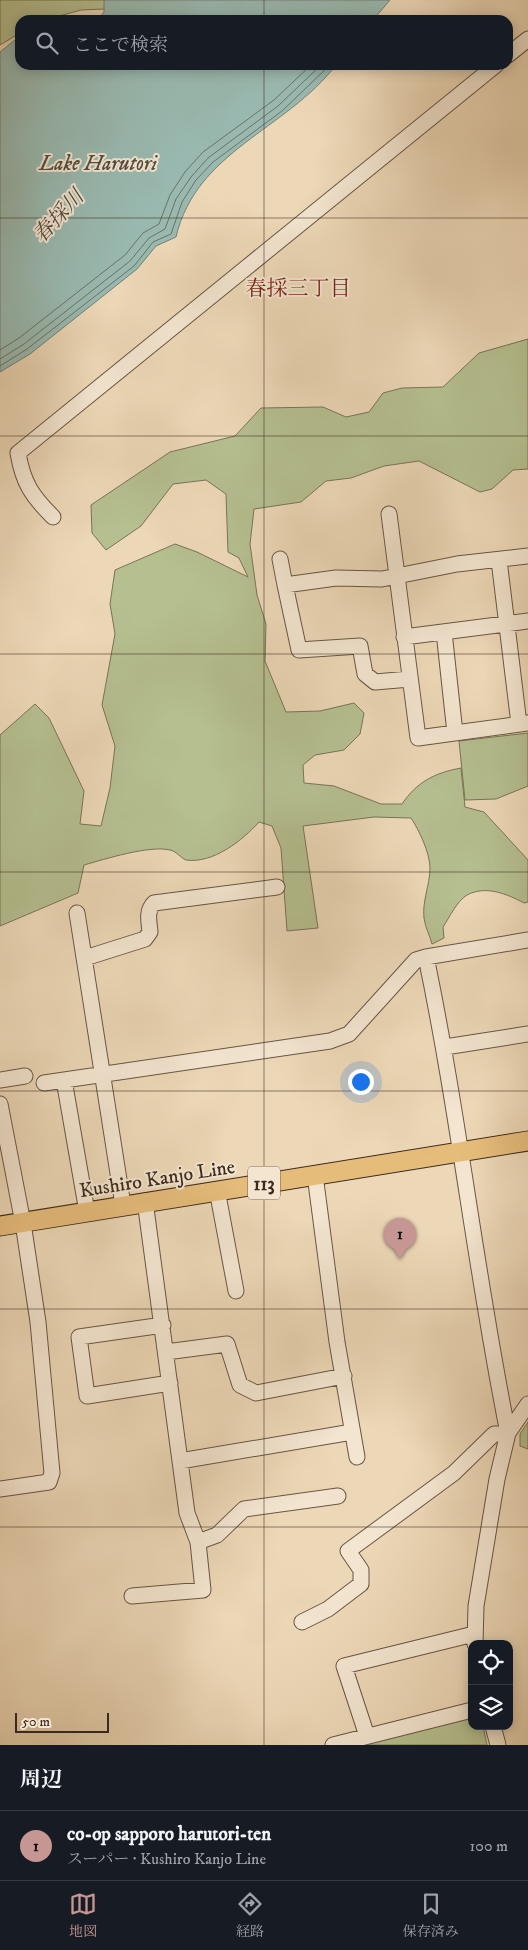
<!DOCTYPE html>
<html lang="ja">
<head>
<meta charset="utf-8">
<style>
  :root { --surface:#171b24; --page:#20242c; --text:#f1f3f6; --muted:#9ea1a6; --line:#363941; --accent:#c59692 }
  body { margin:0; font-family:"IM FELL DW Pica","Noto Serif JP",serif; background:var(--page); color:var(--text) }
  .controls { position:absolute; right:15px; bottom:15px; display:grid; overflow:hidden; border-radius:10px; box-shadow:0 2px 12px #0003 }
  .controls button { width:45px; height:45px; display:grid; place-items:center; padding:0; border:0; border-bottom:1px solid var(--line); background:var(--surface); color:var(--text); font:25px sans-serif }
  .scale { position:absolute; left:15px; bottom:12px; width:94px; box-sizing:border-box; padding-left:5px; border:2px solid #3d2a1e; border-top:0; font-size:14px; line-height:18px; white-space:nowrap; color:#3d2a1e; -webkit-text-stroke:4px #f3e5d0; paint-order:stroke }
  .you { position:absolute; left:360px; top:1081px; width:18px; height:18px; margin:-12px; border:4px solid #fff; border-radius:50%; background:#1a73e8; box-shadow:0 0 0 8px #1a73e833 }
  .badge { display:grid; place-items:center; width:32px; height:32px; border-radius:50%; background:var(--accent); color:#111; font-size:16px; font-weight:700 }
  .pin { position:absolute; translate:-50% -41px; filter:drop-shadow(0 1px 2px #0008) }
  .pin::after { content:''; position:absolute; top:26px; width:18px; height:15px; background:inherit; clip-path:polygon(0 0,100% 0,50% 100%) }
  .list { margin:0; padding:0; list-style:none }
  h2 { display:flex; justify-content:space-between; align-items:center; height:65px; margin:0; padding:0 20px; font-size:21px }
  h2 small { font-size:16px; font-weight:400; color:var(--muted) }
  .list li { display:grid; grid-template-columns:32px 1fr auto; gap:15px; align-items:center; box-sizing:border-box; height:70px; padding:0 20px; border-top:1px solid var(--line) }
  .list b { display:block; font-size:19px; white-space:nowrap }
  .list p { margin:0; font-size:16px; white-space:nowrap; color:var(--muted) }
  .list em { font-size:16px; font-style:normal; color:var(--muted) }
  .icon { flex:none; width:28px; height:28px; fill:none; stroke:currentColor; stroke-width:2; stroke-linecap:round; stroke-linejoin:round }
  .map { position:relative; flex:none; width:528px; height:1745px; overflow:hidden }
  .search { position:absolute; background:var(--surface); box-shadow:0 2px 12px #0003; left:15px; right:15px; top:15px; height:55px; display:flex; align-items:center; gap:12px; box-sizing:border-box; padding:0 18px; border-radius:15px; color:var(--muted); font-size:19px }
  .sheet { height:135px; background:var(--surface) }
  nav { display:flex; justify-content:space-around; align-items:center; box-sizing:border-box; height:70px; border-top:1px solid var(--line); background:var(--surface); font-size:14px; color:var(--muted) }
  nav a { display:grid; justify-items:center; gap:2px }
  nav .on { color:var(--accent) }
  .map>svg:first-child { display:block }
</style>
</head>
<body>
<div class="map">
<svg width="528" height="1745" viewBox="0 0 528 1745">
  <rect width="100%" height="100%" fill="#ecd7b6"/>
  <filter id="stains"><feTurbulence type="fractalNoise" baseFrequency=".004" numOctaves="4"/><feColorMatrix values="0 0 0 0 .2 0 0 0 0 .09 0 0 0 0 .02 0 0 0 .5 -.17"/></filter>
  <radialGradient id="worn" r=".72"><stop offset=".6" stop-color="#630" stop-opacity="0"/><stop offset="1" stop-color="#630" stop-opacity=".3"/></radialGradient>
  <path fill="#b5bf90" stroke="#797457" d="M0,0H121L105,9L81,10L45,20H20V33L0,45Z
    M528,339V469L513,470L492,489L480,492L419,461L384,466L351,478L326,481L301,502L254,509L250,544L257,595L266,624L265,661L286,712L320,711L354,703L364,713L360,734L344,750L315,755L303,765L304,783L334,786L381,804H402C417,782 434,773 461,768L465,807L484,812L528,860V902L524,903C507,894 486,885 467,895C457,901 449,918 443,927L444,938L432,944C430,936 425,927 424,918C422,901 430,885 430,868C430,853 419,830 411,818L374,817L303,826L318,928L287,931L281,848L272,826L259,822C243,840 213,864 186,860C181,858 176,851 170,850C150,845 105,859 84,865L78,893L0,926V735L35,704L49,718L84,791L80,824L101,826L110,788L115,746L102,705L115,634L110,604L115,570L175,544L197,552L248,577L239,558L228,552L226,494L206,480L173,484L141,526L106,550L92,533L91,505L170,452L235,436L261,408L323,407L346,417L369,412L383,393L402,388L443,387L479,353Z
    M528,733V786L496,799L465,800L459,741Z
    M528,1422V1449L520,1446V1434Z
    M472,1717V1726H483L487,1745H358Z"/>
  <path fill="#99b9b0" stroke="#748076" d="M104,0H390L373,20H98L104,12Z
    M20,36V65H336C286,130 196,151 176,237L156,246L137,269L30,354L0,372V52Z"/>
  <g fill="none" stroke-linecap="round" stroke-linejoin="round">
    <path stroke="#6b7267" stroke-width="1" d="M0,350L19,338L125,255L143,233L159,224L170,195L185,172L203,152L274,100L311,65
      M0,359L24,344L130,261L149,238L165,229L176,199L191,177L208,158L278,106L321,65
      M0,366L27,349L134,266L153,242L171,234L182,202L196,180L213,162L282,111L330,65"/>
    <g stroke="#695544" stroke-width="17">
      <path id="minor" d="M508,55L528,39
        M389,514L418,738L528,723
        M53,517C32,496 23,483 18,453L496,65
        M280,559L285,585L336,578L382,579L457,564L528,556
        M499,560L519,724
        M285,585L299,650L360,646L365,674L375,682L410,679
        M444,632L455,733
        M404,637L528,621
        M77,913L123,1205
        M85,958L145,939L150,932C149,921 146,911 154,903L277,887
        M445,1047L528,1034
        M0,1080L25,1076
        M64,1080L87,1212
        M44,1083L330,1041L349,1034L416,960L426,957
        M0,1104L23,1223L38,1322L52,1473L49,1482L0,1489
        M315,1175L337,1342L357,1457
        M217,1190L236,1291
        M163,1325L79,1337L87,1396L170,1383
        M166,1352L227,1344L240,1385L256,1393L344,1376
        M180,1461L352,1432
        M198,1542L217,1535L244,1509L338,1496
        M132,1596L203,1590L198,1542L187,1513L145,1201
        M302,1622L328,1609L361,1584V1570L348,1551L454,1473L494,1434L508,1433C476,1275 459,1115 426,957L528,940
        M475,1644L476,1606L497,1479L508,1433L528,1404
        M493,1726L498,1745
        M367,1736L344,1666L474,1634
        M333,1745L472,1710"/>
    </g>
    <g stroke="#3d2a1e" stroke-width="21">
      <path id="major" d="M0,1226L528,1141"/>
    </g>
    <use href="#minor" stroke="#f3e5d0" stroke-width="15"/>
    <use href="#major" stroke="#e6bc7b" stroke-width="19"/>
  </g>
  <path fill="none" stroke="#3d2a1e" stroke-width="1" stroke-opacity="0.55" d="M264,0V20M264,65V1745M0,218H528M0,436H528M0,654H528M0,872H528M0,1091H528M0,1309H528M0,1527H528"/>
  <g text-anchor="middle" stroke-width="4" stroke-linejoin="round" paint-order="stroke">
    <rect fill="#f3e5d0" stroke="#746253" stroke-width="1" x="248" y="1166.5" width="32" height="33" rx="4"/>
    <g font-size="19" font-weight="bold" fill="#3d2a1e">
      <text x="264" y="1190">113</text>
    </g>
    <g font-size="20" fill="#3d2a1e" stroke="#f3e5d0">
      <text transform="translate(157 1178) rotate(-9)" y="7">Kushiro Kanjo Line</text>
    </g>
    <g font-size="21" font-style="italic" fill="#544e42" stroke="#f3e5d0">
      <text x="98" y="170">Lake Harutori</text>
      <text transform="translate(58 216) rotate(-47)" y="7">春採川</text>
    </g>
    <g font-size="21" fill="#7a1f14" stroke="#f3e5d0">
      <text x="298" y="295">春採三丁目</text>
    </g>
  </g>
  <rect width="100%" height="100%" filter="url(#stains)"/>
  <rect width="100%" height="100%" fill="url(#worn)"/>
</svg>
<div class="controls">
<button><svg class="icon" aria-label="locate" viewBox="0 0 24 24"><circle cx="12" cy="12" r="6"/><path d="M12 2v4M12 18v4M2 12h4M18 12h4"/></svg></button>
<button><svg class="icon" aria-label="layers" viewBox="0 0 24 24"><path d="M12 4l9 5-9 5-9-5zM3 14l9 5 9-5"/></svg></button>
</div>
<div class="scale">50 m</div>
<div class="you"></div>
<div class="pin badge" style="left:400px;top:1259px">1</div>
<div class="search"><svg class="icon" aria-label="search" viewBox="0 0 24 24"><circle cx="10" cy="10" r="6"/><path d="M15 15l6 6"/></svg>ここで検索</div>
</div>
<section class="sheet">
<h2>周辺<small></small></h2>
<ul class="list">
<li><span class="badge">1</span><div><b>co-op sapporo harutori-ten</b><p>スーパー · Kushiro Kanjo Line</p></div><em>100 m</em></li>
</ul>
</section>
<nav>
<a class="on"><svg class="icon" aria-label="map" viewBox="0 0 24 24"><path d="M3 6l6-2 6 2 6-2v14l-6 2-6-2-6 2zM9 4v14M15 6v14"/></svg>地図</a>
<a><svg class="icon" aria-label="directions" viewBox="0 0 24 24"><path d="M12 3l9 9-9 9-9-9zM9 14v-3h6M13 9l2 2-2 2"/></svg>経路</a>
<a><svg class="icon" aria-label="saved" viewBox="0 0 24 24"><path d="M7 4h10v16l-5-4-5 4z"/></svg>保存済み</a>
</nav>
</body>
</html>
